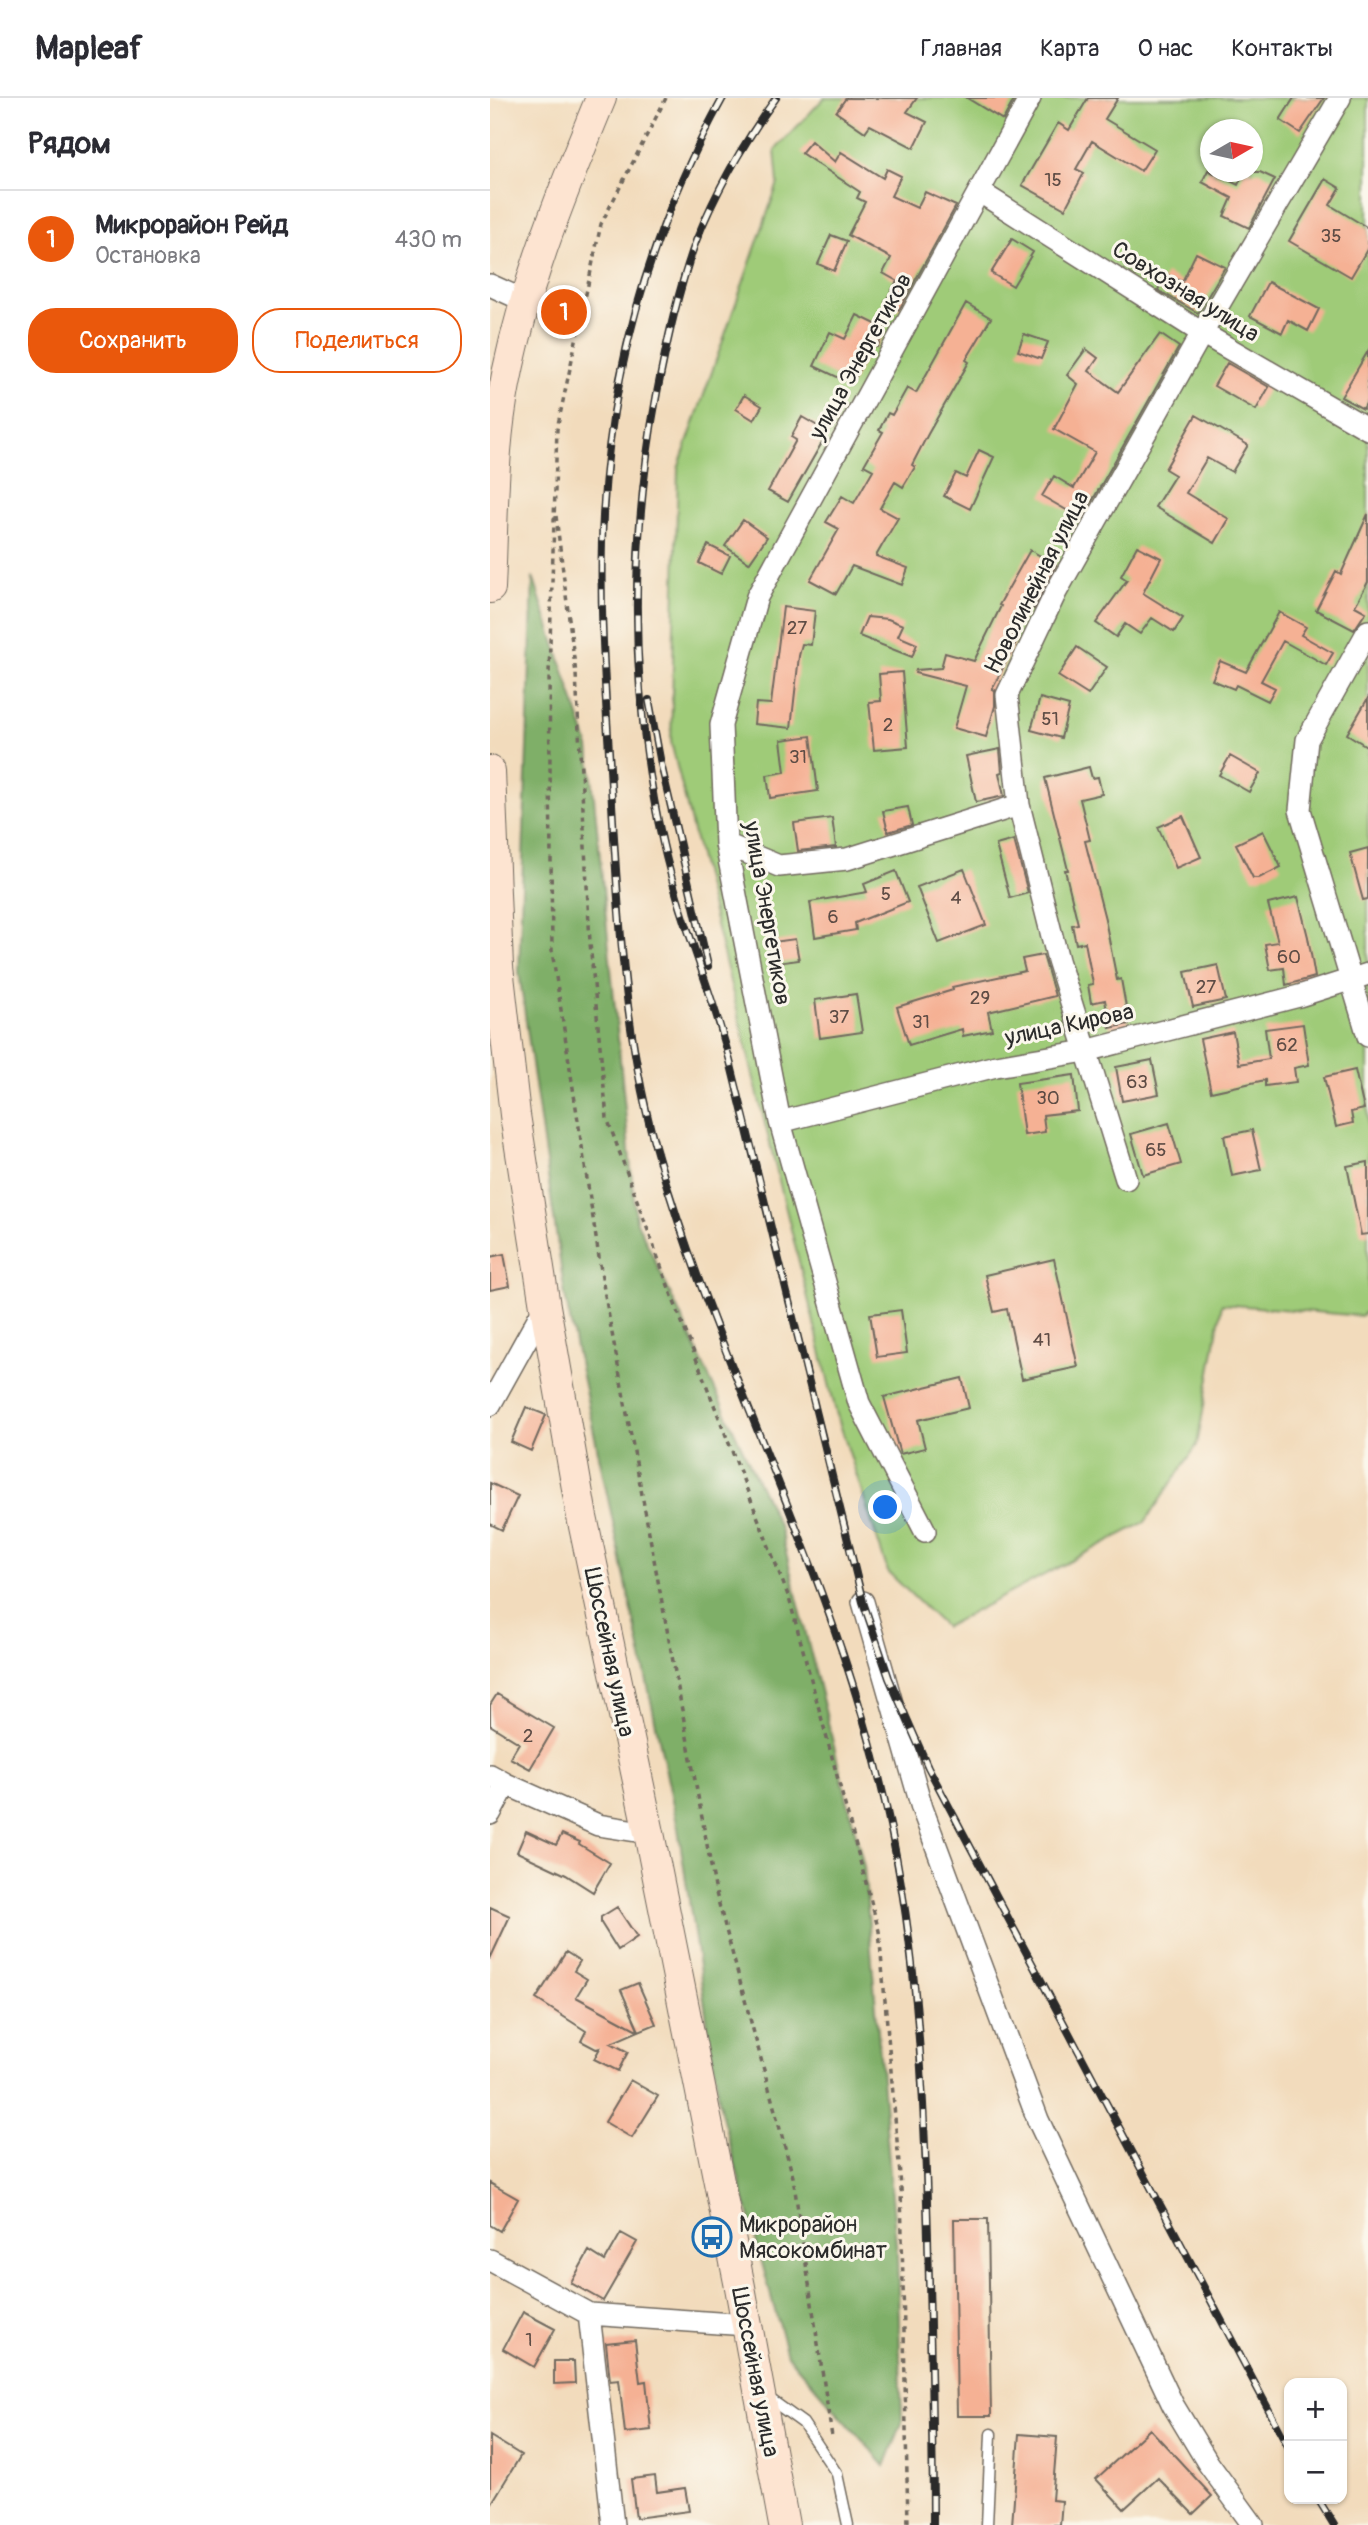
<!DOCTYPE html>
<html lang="ru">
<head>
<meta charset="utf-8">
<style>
  :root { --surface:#fff; --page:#f7f7f7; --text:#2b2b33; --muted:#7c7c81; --line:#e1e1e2; --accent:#ea580c }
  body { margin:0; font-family:Pangolin,sans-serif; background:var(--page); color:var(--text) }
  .controls { position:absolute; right:21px; bottom:21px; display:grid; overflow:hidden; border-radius:14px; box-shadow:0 2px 5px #0004 }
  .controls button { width:63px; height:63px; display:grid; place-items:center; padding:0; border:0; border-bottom:2px solid var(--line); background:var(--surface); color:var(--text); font:35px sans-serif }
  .compass { position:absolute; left:710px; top:21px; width:63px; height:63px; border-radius:50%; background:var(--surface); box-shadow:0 2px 5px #0004; rotate:81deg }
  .you { position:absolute; left:396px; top:1410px; width:24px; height:24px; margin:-18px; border:5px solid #fff; border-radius:50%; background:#1a73e8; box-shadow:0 0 0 10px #1a73e833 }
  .badge { display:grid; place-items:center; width:46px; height:46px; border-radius:50%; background:var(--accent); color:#fff; font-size:23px; font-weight:700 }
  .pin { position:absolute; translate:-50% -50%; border:4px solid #fff; box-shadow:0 2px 7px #0006 }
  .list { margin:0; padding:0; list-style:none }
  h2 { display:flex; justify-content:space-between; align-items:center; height:91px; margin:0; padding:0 28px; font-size:30px }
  h2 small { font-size:23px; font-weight:400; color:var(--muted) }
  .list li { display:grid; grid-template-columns:46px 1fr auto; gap:21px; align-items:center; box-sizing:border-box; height:98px; padding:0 28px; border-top:2px solid var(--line) }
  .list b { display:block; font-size:26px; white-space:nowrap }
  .list p { margin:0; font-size:23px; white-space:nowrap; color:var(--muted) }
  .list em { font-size:23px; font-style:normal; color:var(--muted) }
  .actions { display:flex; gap:14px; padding:21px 28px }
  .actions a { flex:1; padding:16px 0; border:2px solid var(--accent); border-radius:28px; text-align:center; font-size:24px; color:var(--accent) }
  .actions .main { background:var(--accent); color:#fff }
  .map { position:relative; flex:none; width:878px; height:2427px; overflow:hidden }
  header { display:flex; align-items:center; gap:42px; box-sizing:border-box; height:98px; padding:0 35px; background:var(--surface); border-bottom:2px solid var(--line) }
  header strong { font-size:33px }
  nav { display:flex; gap:38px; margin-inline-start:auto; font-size:24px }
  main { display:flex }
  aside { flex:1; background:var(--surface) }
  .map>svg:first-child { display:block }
</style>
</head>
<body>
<header>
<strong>Mapleaf</strong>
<nav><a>Главная</a><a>Карта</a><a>О нас</a><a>Контакты</a></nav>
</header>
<main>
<aside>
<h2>Рядом<small></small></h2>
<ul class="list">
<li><span class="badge">1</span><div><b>Микрорайон Рейд</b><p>Остановка</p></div><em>430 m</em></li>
</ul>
<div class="actions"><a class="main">Сохранить</a><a>Поделиться</a></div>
</aside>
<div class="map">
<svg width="878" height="2427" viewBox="0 0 878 2427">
  <rect width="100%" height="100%" fill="#fbf7ec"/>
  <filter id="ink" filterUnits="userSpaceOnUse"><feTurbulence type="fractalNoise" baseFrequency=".0143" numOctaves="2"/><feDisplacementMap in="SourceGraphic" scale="14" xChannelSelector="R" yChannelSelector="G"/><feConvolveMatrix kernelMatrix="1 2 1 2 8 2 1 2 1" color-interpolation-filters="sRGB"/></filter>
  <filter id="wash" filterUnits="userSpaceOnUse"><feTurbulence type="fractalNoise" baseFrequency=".00686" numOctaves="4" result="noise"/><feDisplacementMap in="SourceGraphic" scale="28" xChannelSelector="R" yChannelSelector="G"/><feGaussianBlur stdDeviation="1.57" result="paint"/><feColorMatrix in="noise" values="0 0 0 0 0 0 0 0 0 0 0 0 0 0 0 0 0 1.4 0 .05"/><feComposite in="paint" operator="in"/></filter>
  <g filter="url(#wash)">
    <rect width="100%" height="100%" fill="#f2dbbc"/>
    <path fill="#9fcb78" stroke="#657b52" stroke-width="2" fill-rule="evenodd" d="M334,0H878V1212L871,1218L732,1206L707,1347L655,1424L455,1529L398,1474L346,1314L181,644L188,371L288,85L285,52ZM720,32H762V74H720Z"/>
    <path fill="#7faf68" stroke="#556d4a" stroke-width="2" d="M43,479L99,649L146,1122L290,1431L374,1769L407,2157L412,2325L395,2368L297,2257L231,2014L188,1730L75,1198L29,874Z"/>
    <g id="blocks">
      <path fill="#f5b194" d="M356,0H427L417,14L437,24L424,50L380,27L375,34L346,14Z
        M477,0H525L513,22Z
        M598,0H628L615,21L665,51L651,73L602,43L586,71L594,75L575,111L532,87L568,25L579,32Z
        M804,0H834L810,35L790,22Z
        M321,43L345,64L351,54L393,80L397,71L411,78L401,98L427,110L435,94L466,108L409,212L395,204L407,183L393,175L401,160L358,137L375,104L367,100L370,94L311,55Z
        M718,72L748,87L754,74H770L785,81L759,130L734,118L742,100L712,84Z
        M835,81L850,90L840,107L878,130V150L861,179L799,143Z
        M341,137L357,143L344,173L328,166Z
        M522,141L543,154L523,188L501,175Z
        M706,155L735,169L708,215L668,192L676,176L692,184Z
        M778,184L829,211L818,233L798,222L792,235L760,218Z
        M476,205L501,220L476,262L479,264L438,336L422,367L425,369L413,389L405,384L390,410L408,420L386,458L418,470L412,487L362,468L346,496L320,482L349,431L336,424L352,398L364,405L383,372L374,367L393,334L389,332L398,315L402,317L417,290L426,295Z
        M367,217L396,231L387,249L381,247L362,286L324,268L340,234L355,241Z
        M534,236L558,244L551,261L528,253Z
        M670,236L689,249L592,421L552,398L564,378L584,390L605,354L564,331L588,286L577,277L596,251L608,260L599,273L628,294Z
        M878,253V302L873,311L851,299Z
        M737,265L779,289L766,312L724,288Z
        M254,297L272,308L264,322L246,311Z
        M706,317L758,347L742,374L717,360L696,395L739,421L725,445L665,409L685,377L675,371Z
        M312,319L338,334L298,404L278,393L306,342L301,339Z
        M489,352L504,359L480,411L454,398L466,375L476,380Z
        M878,416V484L865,508L876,514L864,532L826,512L846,473L851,476Z
        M253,422L277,439L259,465L235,448Z
        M218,447L240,458L231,476L209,465Z
        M647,448L671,460L653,495L693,520L684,534L662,520L650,536L635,526L626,539L606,525L637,482L631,478Z
        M540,452L566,467L544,511L539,508L520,541L526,544L502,591L505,592V608L496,639L464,630L476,588L425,575L426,572L451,570L455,555L484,563L511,508L509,507Z
        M293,509L325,513L321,547L312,546L309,558L301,630L264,626L266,605L281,606Z
        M789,514L816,529L811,537L843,555L836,567L793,543L771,583L785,590L778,603L746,587L744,591L722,582L730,563L756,574Z
        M377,519L398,521L413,527L408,538L427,546L422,559L369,538Z
        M587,549L617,569L598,597L568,578Z
        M412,574L418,649L384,652L379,604L391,603L389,576Z
        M550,600L579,608L571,640L541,632Z
        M878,600V649L857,636Z
        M321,638L328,693L280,700L277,677L295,674L291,642Z
        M510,651L512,674L509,675L514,698L486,704L476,658Z
        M740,658L770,675L759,694L729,677Z
        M599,669L602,680L608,679L612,696L590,701L600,742L595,743L615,821L627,882L631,881L639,926L620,930L615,902L601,905L598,887L603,886L595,844L586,846L582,827L588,826L575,772H578L555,680Z
        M418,709L422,727L398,734L393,713Z
        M693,718L711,759L686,770L668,729Z
        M342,720L346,749L308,753L304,725Z
        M773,733L791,769L769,780H763L746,746Z
        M524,742L538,795L520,800L506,747Z
        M878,750V801L873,802L860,755Z
        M474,771L496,827L449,845L427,789Z
        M406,773L418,804L365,825L366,832L325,839L320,804L377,794L374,786Z
        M808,799L818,839L825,879L796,887L794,870L780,872L775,846L788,844L778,806Z
        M305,841L309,862L287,865L283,844Z
        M553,857L565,898L498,914L502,932L473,938L472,931L419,947L407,909L463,892L462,889L535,873L532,861Z
        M728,867L736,902L703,909L695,874Z
        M366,896L372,934L330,940L325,902Z
        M813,926L819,967L804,970L806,984L775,988V982L721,994L710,941L743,934L749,966L779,961L775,931Z
        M662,962L669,996L632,1003L626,969Z
        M865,972L874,1011L861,1014L863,1025L846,1029L834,979Z
        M584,977L588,1013L553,1017L555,1034L534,1037L527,985Z
        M679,1025L691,1066L653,1077L641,1036Z
        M762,1032L771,1072L742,1078L734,1038Z
        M878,1064V1136L871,1137L857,1068Z
        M14,1156L20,1188L0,1192V1159Z
        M564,1161L588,1269L532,1281L517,1211L504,1214L495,1177Z
        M411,1212L417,1255L387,1259L380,1216Z
        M472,1280L479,1310L428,1322L435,1350L410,1356L394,1299Z
        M36,1309L56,1317L41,1353L21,1344Z
        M0,1385L28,1398L12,1432L0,1426Z
        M7,1596L64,1630L40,1671L20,1660L29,1645L0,1627V1607Z
        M36,1733L66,1747L72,1736L90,1744L89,1746L120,1765L103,1794L76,1777L27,1754Z
        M0,1809L20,1818L0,1861Z
        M127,1809L147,1839L128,1852L111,1825V1819Z
        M76,1854L90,1863L84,1873L97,1881L86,1899L149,1933L121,1945L138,1954L128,1973L104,1961L110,1950L106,1951L91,1943L96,1933L46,1901Z
        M148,1885L166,1926L149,1933L131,1892Z
        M140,1982L168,1998L142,2040L115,2024Z
        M0,2085L28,2101L10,2133L0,2127Z
        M464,2121H498L501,2318H467Z
        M131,2135L147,2144L113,2203L81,2185L99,2153L115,2163Z
        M33,2214L65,2231L44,2269L13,2251Z
        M145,2242L150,2284L156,2283L161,2332L135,2335L129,2282L120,2283L116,2245Z
        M64,2263H84L85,2285L64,2286Z
        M660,2331L722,2398L703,2416L668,2380L634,2411L606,2381Z
        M529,2336L567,2339L562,2402L572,2403L570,2427H522Z
        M0,2338L31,2357L0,2408Z
        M165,2378L167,2394L195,2390L199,2413L146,2420L141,2381Z"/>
    </g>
  </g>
  <g filter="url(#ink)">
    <use href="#blocks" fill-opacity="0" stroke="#71695e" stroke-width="2"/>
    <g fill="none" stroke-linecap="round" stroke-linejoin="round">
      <g stroke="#71695e" stroke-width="13">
        <path id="service" d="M277,2299L313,2325L347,2376L358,2427
          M497,2427L501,2336"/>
      </g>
      <g stroke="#71695e" stroke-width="24">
        <path id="minor" d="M490,94L712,235L878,331
          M0,187L35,203
          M878,533L817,642L810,712L878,938
          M236,746L289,768L357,761L529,707
          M290,1024L506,968L596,953L809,898L878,876
          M636,1081L568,862L529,707L517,597L566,494L712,235L850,0
          M0,1307L55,1208
          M435,1433L369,1305L290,1024L236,746L231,627L267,499L540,0
          M373,1504L432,1710L548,2022L683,2307L718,2365L763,2427
          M0,1677L16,1686L108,1727L159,1735
          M0,1716L16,1686
          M0,2162L99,2216L257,2227
          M99,2216L123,2427"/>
      </g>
      <g stroke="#71695e" stroke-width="32">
        <path id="secondary" d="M0,490C3,428 2,364 12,303C30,197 70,99 111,0
          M0,673L8,869L25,1017L55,1208L92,1419L159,1735L250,2189L294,2427"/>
      </g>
      <path stroke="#71695e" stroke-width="3.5" stroke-dasharray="5 5" stroke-linecap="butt" d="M176,0L111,126L67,331L59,576L62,853L114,1192L226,1795L303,2079L342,2339
        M66,418L86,576L100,845L117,1020L183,1201L299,1500L389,1833L411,2089L418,2427"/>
      <use href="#service" stroke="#fff" stroke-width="10"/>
      <use href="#minor" stroke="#fff" stroke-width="21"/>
      <use href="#secondary" stroke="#fde4d1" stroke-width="30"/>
      <g stroke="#2b2b2b" stroke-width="8">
        <path id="rail" d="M233,0C161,129 121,270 113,418C108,513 117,610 122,706C129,826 135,949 170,1065C231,1273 337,1467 389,1679C427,1830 434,1984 438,2139C440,2235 443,2331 443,2427
          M286,0C254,44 226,93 206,143C188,192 177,244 167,295C139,445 140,598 173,746C190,821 221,890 240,963C285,1143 328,1324 373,1504L399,1580L438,1669L799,2350
          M159,602L171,666L218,868
          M828,2401L844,2427"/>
      </g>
      <use href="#rail" stroke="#fbf7ec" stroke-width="5" stroke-dasharray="16" stroke-linecap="butt"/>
    </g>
  </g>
  <defs>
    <g id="bus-ring" transform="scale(2.0125)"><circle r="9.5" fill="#fbf7ec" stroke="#1f6fb2" stroke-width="1.5"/><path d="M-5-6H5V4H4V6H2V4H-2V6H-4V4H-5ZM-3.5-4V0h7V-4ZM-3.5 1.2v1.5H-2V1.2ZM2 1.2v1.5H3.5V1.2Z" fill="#1f6fb2"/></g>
  </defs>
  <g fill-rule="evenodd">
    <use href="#bus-ring" x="222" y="2139"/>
  </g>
  <g text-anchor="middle" stroke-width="6" stroke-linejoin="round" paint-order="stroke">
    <g font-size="19" fill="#5e4c45">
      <text x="563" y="88">15</text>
      <text x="841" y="144">35</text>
      <text x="307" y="536">27</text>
      <text x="560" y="627">51</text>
      <text x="398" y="633">2</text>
      <text x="308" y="665">31</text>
      <text x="396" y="802">5</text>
      <text x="466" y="806">4</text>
      <text x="343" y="825">6</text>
      <text x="799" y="865">60</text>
      <text x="716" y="895">27</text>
      <text x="490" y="906">29</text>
      <text x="349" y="925">37</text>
      <text x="431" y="930">31</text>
      <text x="797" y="953">62</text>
      <text x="647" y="990">63</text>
      <text x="558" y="1006">30</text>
      <text x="666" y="1058">65</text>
      <text x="552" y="1248">41</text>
      <text x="38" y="1644">2</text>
      <text x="39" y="2248">1</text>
    </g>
    <g font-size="23" fill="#2b2b2b" stroke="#fbf7ec">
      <text transform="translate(696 193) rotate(32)" y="8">Совхозная улица</text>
      <text transform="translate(370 258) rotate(-61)" y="8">улица Энергетиков</text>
      <text transform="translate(546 484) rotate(-63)" y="8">Новолинейная улица</text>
      <text transform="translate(278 815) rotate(80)" y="8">улица Энергетиков</text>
      <text transform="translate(579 926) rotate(-12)" y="8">улица Кирова</text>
      <text transform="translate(120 1554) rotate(78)" y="8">Шоссейная улица</text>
      <text transform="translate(266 2274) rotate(79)" y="8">Шоссейная улица</text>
    </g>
    <g font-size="23" fill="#2b2b2b" stroke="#fbf7ec" text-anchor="start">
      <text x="249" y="2134">Микрорайон<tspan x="249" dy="26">Мясокомбинат</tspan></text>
    </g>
  </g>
</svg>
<div class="controls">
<button>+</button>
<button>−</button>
</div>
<svg class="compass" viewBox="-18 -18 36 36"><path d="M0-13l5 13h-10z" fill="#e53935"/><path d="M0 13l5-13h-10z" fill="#7c7c81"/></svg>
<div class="you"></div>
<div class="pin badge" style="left:74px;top:214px">1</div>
</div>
</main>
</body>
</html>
